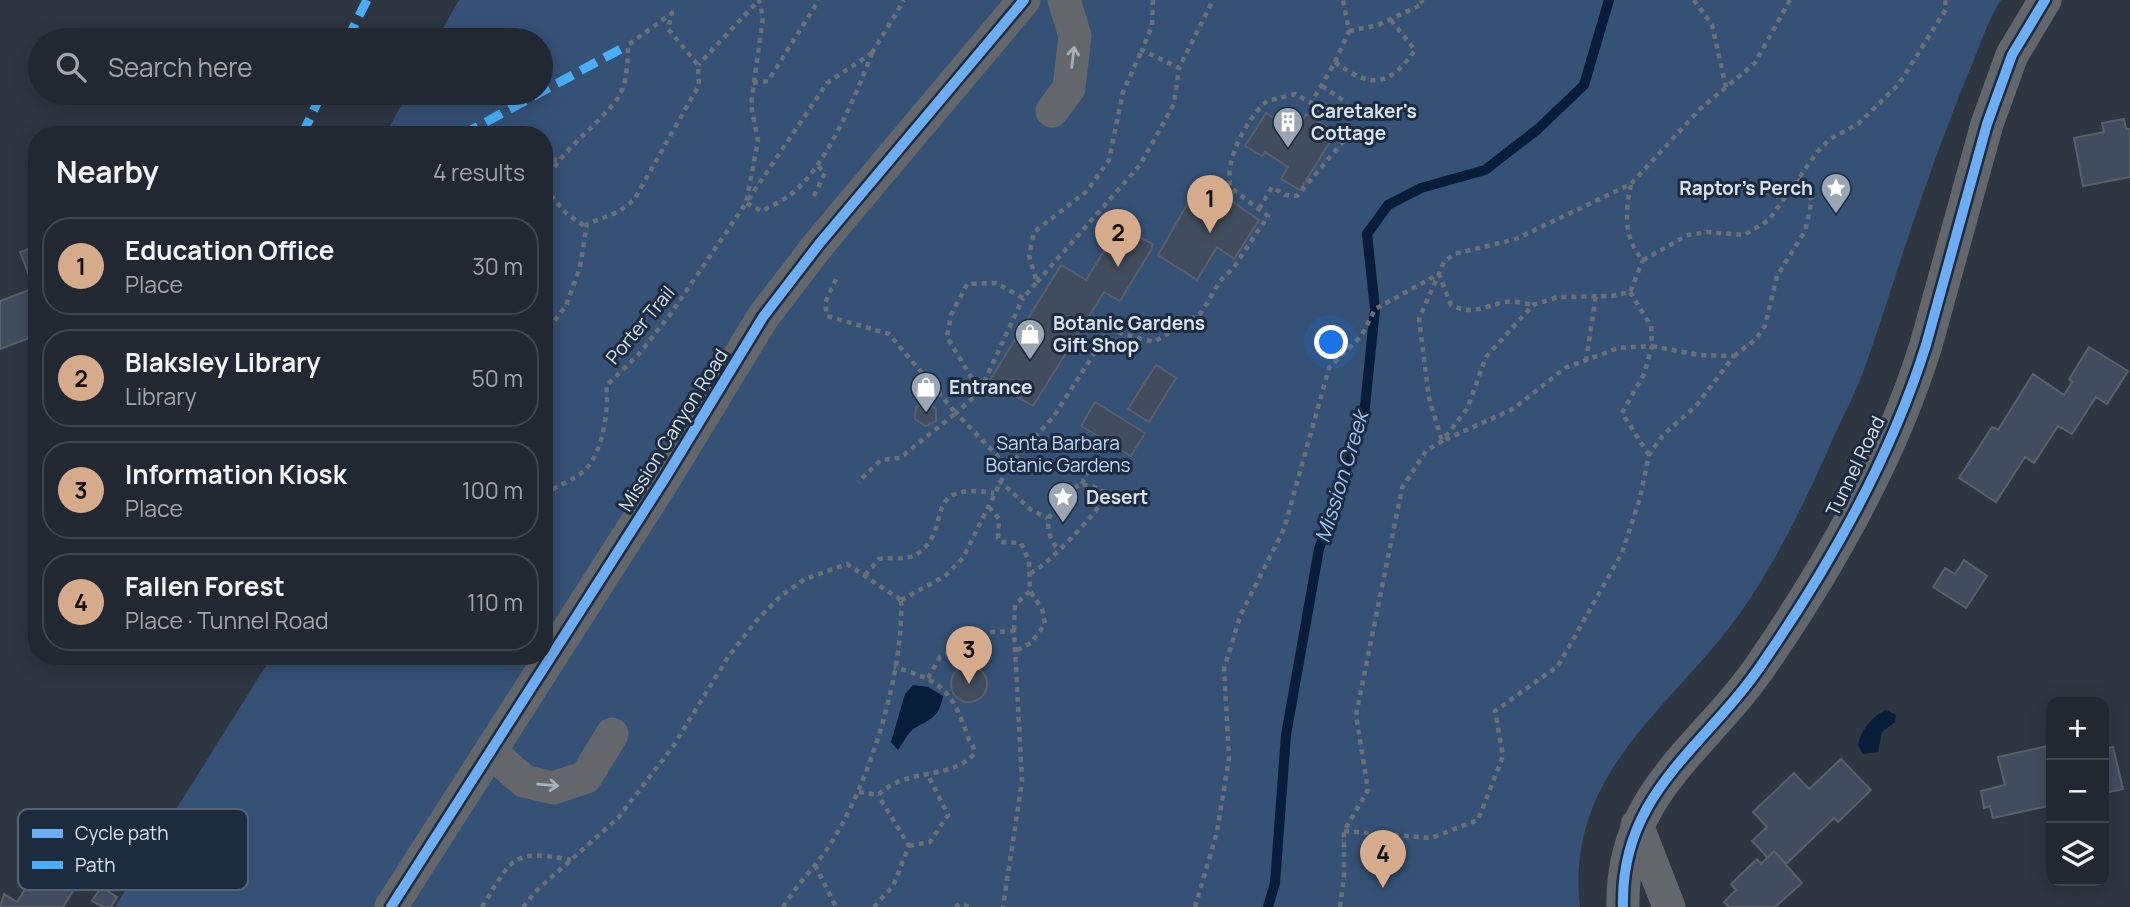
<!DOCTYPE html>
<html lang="en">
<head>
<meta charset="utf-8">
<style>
  :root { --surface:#222832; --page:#2e343e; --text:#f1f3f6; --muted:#a2a6ac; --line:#3f444d; --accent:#d6ab8b }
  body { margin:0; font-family:Manrope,sans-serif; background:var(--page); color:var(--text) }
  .controls { position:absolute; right:21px; bottom:21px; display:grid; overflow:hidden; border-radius:14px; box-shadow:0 4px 18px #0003 }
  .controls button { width:63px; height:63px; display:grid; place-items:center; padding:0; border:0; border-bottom:2px solid var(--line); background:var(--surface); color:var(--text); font:35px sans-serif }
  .you { position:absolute; left:1332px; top:343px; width:24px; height:24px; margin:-18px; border:5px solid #fff; border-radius:50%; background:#1a73e8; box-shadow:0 0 0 10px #1a73e833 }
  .badge { display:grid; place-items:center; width:46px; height:46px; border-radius:50%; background:var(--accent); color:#111; font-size:23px; font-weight:700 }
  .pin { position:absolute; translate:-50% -58px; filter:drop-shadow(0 2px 4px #0008) }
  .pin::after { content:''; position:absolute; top:37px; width:24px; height:21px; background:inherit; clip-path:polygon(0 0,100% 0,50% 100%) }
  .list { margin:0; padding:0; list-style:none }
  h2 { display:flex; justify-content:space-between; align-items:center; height:91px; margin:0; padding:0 28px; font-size:30px }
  h2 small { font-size:23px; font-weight:400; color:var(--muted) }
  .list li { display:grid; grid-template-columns:46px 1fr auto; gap:21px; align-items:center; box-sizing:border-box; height:98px; margin:0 14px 14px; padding:0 14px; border:2px solid var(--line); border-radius:28px }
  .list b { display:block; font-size:26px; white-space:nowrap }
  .list p { margin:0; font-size:23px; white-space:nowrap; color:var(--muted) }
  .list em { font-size:23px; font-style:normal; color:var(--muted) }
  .icon { flex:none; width:38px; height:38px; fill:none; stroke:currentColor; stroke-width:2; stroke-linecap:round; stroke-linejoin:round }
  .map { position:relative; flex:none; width:2130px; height:907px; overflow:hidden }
  .search { position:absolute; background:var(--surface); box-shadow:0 4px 18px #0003; left:28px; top:28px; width:525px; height:77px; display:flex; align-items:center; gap:18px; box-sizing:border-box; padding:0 24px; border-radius:38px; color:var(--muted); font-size:26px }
  .panel { position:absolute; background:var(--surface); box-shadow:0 4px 18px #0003; left:28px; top:126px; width:525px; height:539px; border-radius:28px }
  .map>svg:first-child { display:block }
</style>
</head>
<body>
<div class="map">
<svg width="2130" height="907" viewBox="0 0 2130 907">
  <rect width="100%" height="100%" fill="#2e3642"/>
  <path fill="#355176" d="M459,0H2001C1988,20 1982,40 1973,62C1958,98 1944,134 1931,171C1907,236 1888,302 1865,367C1857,390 1845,412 1835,434C1811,489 1785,544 1753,594C1685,702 1564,763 1580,907H115L272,656H544V135H385L408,93H541V40H436Z"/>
  <path fill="#071d39" d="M913,685L928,687L943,696C939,717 932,718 915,728C908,732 903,743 898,750L891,742L905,694Z
    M1886,710L1896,715L1895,722L1882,732L1878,752L1863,754L1858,745C1861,730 1872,716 1886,710Z"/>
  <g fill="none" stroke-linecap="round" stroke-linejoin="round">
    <path stroke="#071d39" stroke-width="10" d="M1268,907L1275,883L1286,735L1319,549L1364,416L1375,309L1367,234L1388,205L1421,188L1485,170L1538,129L1584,85L1609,0"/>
  </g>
  <path fill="#414d5e" stroke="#59606a" stroke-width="2" d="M1266,113L1295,131L1306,114L1336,132L1300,190L1281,179L1288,167L1265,152L1262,156L1245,146Z
    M2124,119L2126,129H2130V177L2083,186L2074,138L2104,132L2102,123Z
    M1201,180L1259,220L1234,259L1217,247L1197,280L1158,255Z
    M1119,227L1153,244L1151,250L1120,301L1104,292L1033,406L990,380L1061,265L1086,280Z
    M37,246V335L0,349V301L34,288L20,252Z
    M2089,347L2128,371L2107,404L2096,397L2072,434L2058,426L2034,463L2025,457L1996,502L1959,478L1992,427L1998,430L2033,374L2064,395L2072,382L2069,379Z
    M1156,365L1176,378L1149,422L1128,409Z
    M925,402L936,409V421L926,426L915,419L916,407Z
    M1095,402L1145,433L1131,456L1081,426Z
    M1964,560L1987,576L1966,608L1933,587L1945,568L1955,574Z
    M951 684a18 18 0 1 1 36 0a18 18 0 1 1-36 0Z
    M2048,746L2051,754V821L2048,806L1993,818L1990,806L1984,808L1981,791L2005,785L1998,757Z
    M2113,747L2123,789L2104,793V749Z
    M1841,759L1871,790L1838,822L1834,818L1786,864L1774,851L1768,858L1752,841L1767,827L1753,812L1794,773L1809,789Z
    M1774,851L1802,883L1775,907H1729L1724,902L1736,890L1731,884L1757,859L1761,864Z
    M38,869L73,891L63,907H0L4,894L17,902Z
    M101,887L117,897L111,907H103L92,901Z"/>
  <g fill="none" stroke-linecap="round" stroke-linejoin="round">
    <path stroke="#6b7076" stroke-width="4.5" stroke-dasharray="5 5" stroke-linecap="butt" d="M1153,0L1152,26L1142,50L1179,68L1213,0
      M1694,0L1712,25L1726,87
      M1349,31L1378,25L1423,4L1421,0
      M872,53C856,95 826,168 790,195C782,201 771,206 762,211L746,203L827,83Z
      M872,53L904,0
      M1335,62C1371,89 1389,87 1415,50L1390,19
      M753,83L768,81L819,0
      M1322,86L1347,103
      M544,158L557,160
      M544,184C562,148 595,129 618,98C627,84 628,61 628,45L672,13L668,29L698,65L699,85L634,200L618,212L587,224L580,267L566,306L544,334
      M1631,185C1625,210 1623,239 1643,260
      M544,188L567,214L586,227
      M814,196L825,173L817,165
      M1259,209L1272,187L1285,195L1297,196L1347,137
      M1643,260L1688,235L1707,232L1744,235L1769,220L1818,151L1830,139L1858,124L1899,84L1946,9L1945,0
      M836,279L825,303L827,316L889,334L956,413L900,458L881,460L858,482
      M1037,282L1140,165L1174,104L1179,68
      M1734,356L1756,339L1765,326L1777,276L1805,231L1812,200L1798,179
      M1586,361L1596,295
      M980,391L1023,298
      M1649,455L1622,413L1644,374L1652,346L1618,348L1565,368L1513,409L1442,441L1429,398L1419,319L1444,262L1454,254L1516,239L1631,184L1700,109L1755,63L1790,0
      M1008,467L1054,416L1109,330L1154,342L1201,313L1220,281L1234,267L1268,216L1231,188C1223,162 1247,118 1267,101L1295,94L1311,103L1335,62L1349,31L1343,0
      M999,480L1030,509L1047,518
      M1082,484L1087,472
      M544,494C557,486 576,479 586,469C602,453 610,407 606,386L639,354L672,312L746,203L758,141L751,105L763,17L759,0L698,65
      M989,507L999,519L998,538L1001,542L1021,543L1029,561L1030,591L1015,605L1014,631
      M1030,573C1042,571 1098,512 1103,500C1104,495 1103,494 1102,489L1081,484C1057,499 1035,522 1058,549
      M865,575L879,559C892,557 906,561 917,554C955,529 918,481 994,493
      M901,600L945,576L963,558L1008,467L956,413L980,392L947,337L951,315L967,284L996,283L1023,298L1037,282L1029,256L1034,232L1087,191L1109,160L1123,92L1142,50
      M1017,650L1031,643L1045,624L1042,609L1030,591
      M928,678L940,657L992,632L1014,631L1022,781L1003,907
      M859,792L878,795C908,766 950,781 974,754C975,745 969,743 967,734C951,689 940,680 894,667
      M1344,831L1431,838L1478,820L1503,756L1495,711L1558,666L1622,553L1640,498L1649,455L1663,435L1696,406L1734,356L1699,355L1652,346L1651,326L1630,292
      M909,846L930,842L948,815L927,773
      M815,865L836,907
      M482,907C512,859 511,848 571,860
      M523,907L536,891L618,818L674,745L728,657L757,620L782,595L805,579L847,564L901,600
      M783,907C797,884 817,865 831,843C870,782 904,672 901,600
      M874,907L893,886L909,846L878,795
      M955,907L960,904L969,907
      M1195,907L1217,832L1229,758L1224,669L1240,616L1284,529L1329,368L1362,335L1375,309L1439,274L1451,305C1472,316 1485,306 1505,302C1513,300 1525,304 1533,305
      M1340,907L1344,876V831L1368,790L1356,715L1402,488L1426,451L1442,441L1467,409L1486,357L1533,305L1558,297L1612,296L1630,292L1643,260"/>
    <path stroke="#63666b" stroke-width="33" d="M1052,111L1069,88L1075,36L1064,0
      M491,752L524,781L553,788L586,777L612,734
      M1637,825L1669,907
      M391,907L665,478L763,317L819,244L1024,0
      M1623,907C1620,791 1707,747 1764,661C1830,565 1891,457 1926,345L1987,124L2012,55L2045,0"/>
    <path stroke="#49aef6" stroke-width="9" stroke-dasharray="18 9" stroke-linecap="butt" d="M347,40L367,0
      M302,135L322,93
      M462,135L628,45"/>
    <g stroke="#1d2b3f" stroke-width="15">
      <path id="cycleway" d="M391,907L665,478L763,317L819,244L1024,0
        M1623,907C1620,791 1707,747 1764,661C1830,565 1891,457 1926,345L1987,124L2012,55L2045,0"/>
    </g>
    <use href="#cycleway" stroke="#6dadf4" stroke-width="10"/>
  </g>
  <defs><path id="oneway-shaft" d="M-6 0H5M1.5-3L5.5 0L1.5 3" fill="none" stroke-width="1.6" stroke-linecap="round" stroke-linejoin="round" transform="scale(1.75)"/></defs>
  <g stroke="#a9b0ba">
    <use href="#oneway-shaft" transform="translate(1073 57) rotate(-83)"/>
    <use href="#oneway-shaft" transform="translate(548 785) rotate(5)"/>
  </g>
  <defs>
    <g id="building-pin" transform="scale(1.575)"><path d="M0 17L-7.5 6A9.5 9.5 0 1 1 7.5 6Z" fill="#9ca6b2" stroke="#1d2b3f"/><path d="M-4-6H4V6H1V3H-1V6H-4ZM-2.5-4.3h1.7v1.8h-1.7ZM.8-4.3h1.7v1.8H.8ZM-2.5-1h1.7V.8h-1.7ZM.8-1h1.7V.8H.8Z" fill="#fff"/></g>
    <g id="sight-pin" transform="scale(1.575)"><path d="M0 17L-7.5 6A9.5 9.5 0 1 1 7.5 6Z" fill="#9ca6b2" stroke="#1d2b3f"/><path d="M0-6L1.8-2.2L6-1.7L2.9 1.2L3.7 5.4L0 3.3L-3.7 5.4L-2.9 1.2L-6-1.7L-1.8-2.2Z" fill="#fff"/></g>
    <g id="shop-pin" transform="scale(1.575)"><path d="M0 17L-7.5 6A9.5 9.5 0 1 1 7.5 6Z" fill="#9ca6b2" stroke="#1d2b3f"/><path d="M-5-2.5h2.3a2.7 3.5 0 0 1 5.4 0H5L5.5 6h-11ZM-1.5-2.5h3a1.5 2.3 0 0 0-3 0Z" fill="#fff"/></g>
  </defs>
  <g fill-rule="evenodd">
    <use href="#building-pin" x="1288" y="122"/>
    <use href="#sight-pin" x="1836" y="188"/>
    <use href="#shop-pin" x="1030" y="334"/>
    <use href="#shop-pin" x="926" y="387"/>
    <use href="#sight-pin" x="1063" y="497"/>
  </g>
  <g text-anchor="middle" stroke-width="6" stroke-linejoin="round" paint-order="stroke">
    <g font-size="19" font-weight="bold" fill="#d8e2ef" stroke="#1d2b3f" text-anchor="start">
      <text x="1311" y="118">Caretaker's<tspan x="1311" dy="22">Cottage</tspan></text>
      <text x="1813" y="195" text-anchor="end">Raptor's Perch</text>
      <text x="1053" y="330">Botanic Gardens<tspan x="1053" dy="22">Gift Shop</tspan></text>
      <text x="949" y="394">Entrance</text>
      <text x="1086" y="504">Desert</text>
    </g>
    <g font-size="19" fill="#d8e2ef" stroke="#1d2b3f">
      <text transform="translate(640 325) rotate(-50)" y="7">Porter Trail</text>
      <text transform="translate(673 430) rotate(-58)" y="7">Mission Canyon Road</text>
      <text transform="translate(1855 466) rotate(-64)" y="7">Tunnel Road</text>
    </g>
    <g font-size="19" fill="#bdd7fa" stroke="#1d2b3f">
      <text x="1058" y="450">Santa Barbara<tspan x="1058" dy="22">Botanic Gardens</tspan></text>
    </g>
    <g font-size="21" font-style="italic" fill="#9cc3f6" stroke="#1d2b3f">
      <text transform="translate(1342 477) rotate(-73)" y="7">Mission Creek</text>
    </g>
  </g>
  <rect x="18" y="809" width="230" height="81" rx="10" fill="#1d2b3f" stroke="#556274" stroke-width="2"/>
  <rect x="32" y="829" width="31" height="9" fill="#6dadf4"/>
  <rect x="32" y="861" width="31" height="8" fill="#49aef6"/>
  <g font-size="19" fill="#d8e2ef">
    <text x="75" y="840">Cycle path</text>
    <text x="75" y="872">Path</text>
  </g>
</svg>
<div class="controls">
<button>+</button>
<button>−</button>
<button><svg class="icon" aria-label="layers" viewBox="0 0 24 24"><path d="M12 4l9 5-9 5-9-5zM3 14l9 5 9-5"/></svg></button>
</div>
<div class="you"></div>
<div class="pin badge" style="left:1210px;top:233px">1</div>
<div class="pin badge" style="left:1118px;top:267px">2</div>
<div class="pin badge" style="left:969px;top:684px">3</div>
<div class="pin badge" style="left:1383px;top:888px">4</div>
<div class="search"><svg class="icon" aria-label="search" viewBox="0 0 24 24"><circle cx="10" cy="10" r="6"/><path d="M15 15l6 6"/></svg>Search here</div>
<section class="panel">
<h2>Nearby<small>4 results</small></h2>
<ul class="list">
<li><span class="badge">1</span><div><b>Education Office</b><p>Place</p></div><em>30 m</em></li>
<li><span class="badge">2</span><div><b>Blaksley Library</b><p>Library</p></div><em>50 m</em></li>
<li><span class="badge">3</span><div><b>Information Kiosk</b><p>Place</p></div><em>100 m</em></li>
<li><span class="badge">4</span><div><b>Fallen Forest</b><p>Place · Tunnel Road</p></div><em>110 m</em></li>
</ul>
</section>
</div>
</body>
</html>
